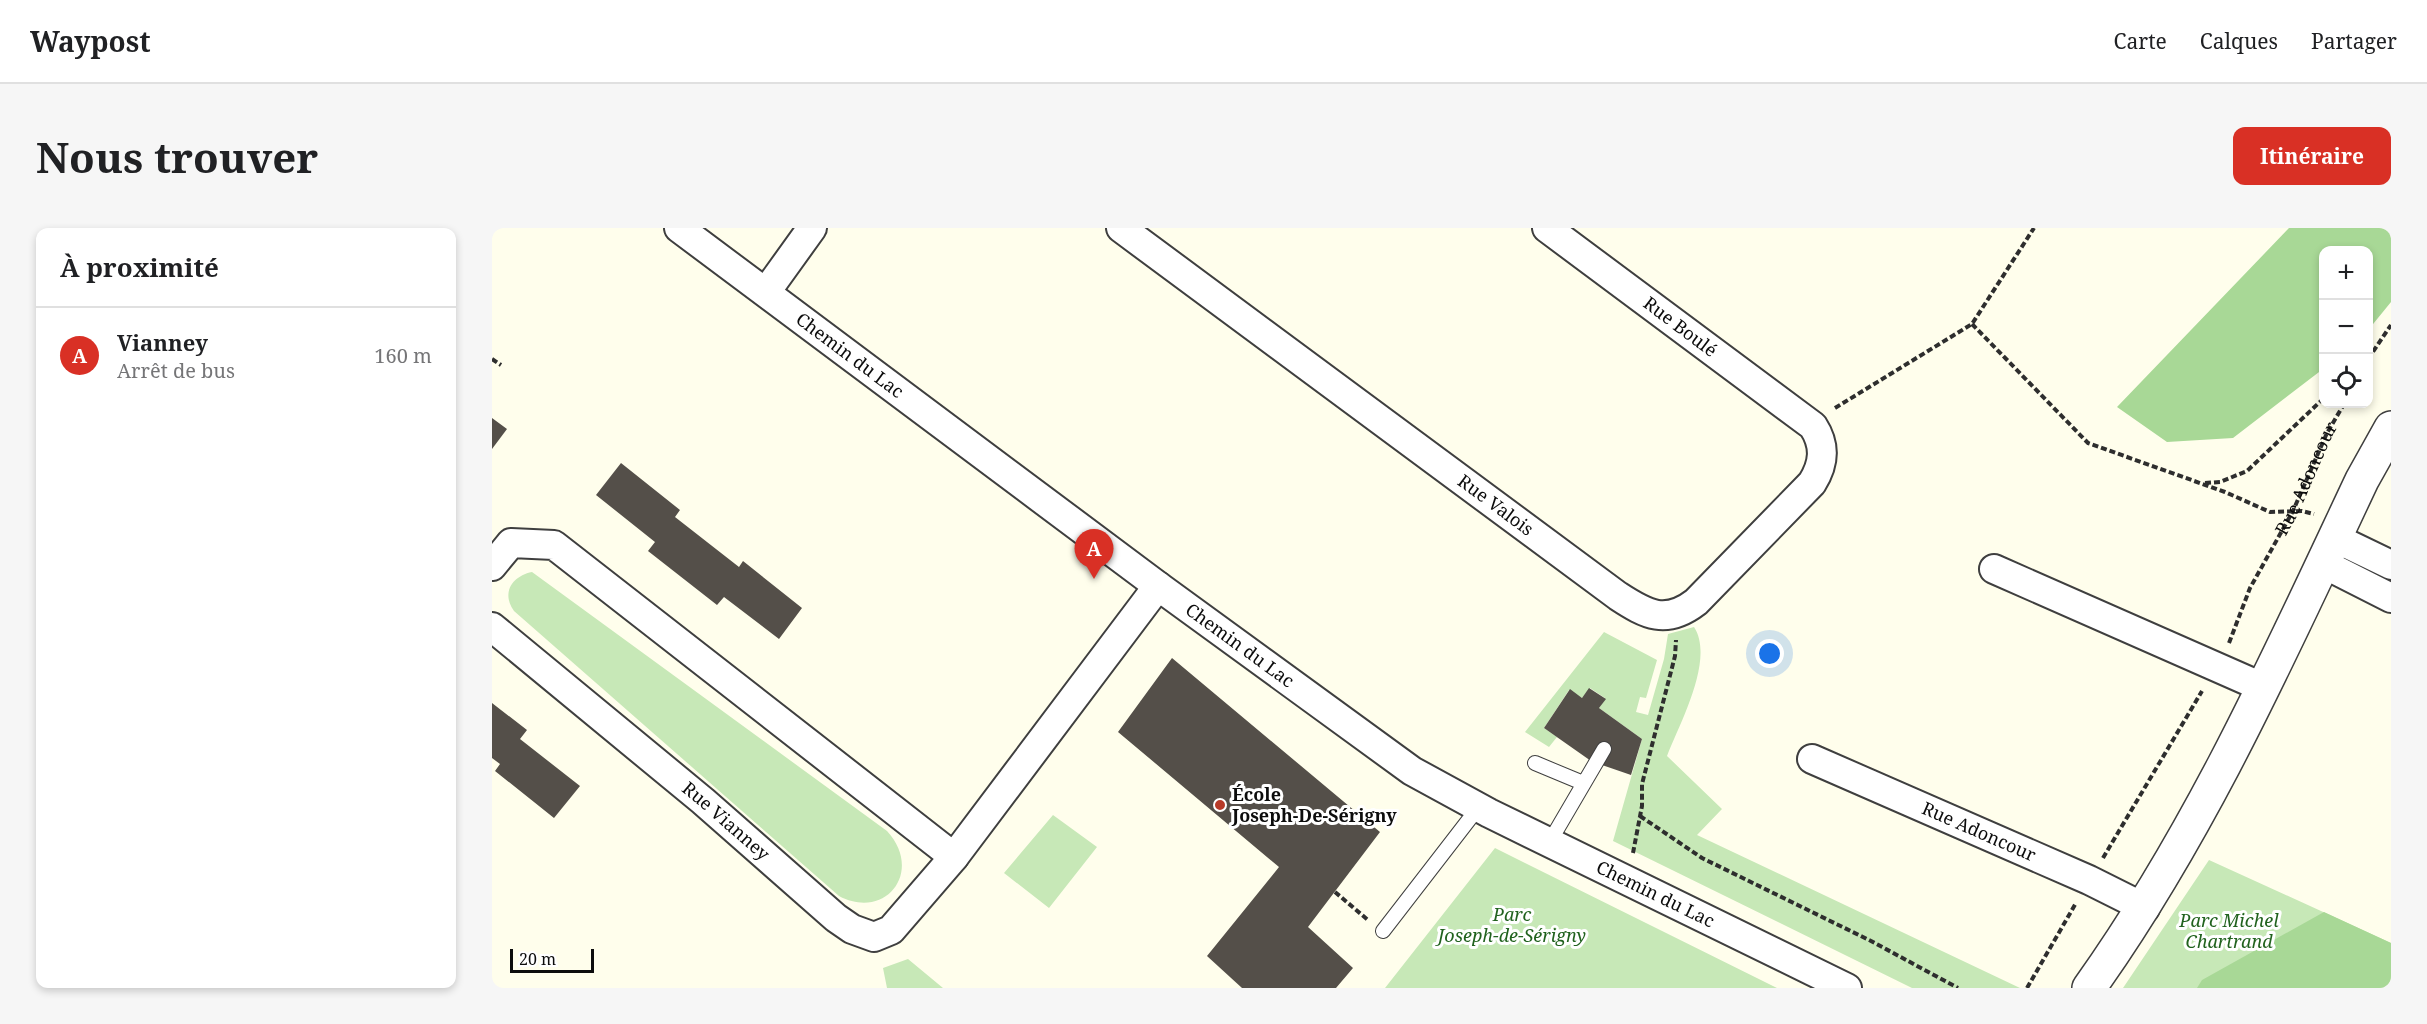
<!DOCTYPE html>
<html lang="fr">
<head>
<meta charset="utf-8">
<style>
  :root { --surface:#fff; --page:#f6f6f6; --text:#202124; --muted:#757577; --line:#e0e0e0; --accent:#d93025 }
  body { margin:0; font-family:"Noto Serif",serif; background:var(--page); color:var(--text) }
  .controls { position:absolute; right:18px; top:18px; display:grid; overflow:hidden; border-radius:12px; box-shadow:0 3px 9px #0003 }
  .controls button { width:54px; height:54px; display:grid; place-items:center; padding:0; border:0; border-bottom:2px solid var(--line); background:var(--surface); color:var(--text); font:30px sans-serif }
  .scale { position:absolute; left:18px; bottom:15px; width:84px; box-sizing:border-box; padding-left:6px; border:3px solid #0c0c0c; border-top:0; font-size:16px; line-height:21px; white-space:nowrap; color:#0c0c0c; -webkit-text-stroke:4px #fff; paint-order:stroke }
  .you { position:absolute; left:1278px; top:426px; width:21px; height:21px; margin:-15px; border:4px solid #fff; border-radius:50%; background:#1a73e8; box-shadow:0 0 0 9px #1a73e833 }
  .badge { display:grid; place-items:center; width:39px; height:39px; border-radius:50%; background:var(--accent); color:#fff; font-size:20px; font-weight:700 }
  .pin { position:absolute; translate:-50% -50px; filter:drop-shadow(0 2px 3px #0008) }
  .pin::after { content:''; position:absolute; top:32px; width:21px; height:18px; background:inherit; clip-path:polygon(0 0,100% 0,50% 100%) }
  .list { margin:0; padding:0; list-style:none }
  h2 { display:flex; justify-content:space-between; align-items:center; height:78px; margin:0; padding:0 24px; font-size:26px }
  h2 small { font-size:20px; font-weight:400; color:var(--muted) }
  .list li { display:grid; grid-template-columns:39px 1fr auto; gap:18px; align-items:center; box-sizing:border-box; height:96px; padding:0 24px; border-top:2px solid var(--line) }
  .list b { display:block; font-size:22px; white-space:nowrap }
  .list p { margin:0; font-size:20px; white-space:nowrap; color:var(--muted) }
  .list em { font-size:20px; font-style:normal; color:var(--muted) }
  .icon { flex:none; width:33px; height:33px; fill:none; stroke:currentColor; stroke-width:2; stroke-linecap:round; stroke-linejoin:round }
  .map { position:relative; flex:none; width:1899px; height:760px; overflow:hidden; border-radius:12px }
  header { display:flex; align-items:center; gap:36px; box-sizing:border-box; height:84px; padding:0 30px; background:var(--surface); border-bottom:2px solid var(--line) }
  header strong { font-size:28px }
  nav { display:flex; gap:33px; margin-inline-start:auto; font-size:21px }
  .intro { display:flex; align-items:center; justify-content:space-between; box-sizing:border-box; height:144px; padding:0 36px }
  h1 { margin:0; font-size:42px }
  .button { padding:15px 27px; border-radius:12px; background:var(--accent); color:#fff; font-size:21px; font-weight:700 }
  main { display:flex; gap:36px; padding:0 36px }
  aside { flex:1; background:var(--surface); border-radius:12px; box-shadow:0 3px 9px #0003 }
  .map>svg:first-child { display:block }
</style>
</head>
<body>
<header>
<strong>Waypost</strong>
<nav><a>Carte</a><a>Calques</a><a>Partager</a></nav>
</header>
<div class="intro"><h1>Nous trouver</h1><a class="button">Itinéraire</a></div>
<main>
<aside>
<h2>À proximité<small></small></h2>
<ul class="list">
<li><span class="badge">A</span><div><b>Vianney</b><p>Arrêt de bus</p></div><em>160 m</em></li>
</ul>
</aside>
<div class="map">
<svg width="1899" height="760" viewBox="0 0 1899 760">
  <rect width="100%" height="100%" fill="#fffeec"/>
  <path fill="#c7e8b7" d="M40,344L395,603C432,643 394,693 347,668L22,383C9,365 20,348 40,344Z
    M1202,399C1223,431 1188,495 1175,528L1230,581L1205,607L1528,760H1420L1121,613L1150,511L1107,480L1113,470L1098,460L1090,470L1077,462L1052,500L1065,509L1057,519L1033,504L1112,404L1165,432L1154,470L1148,469L1144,484L1156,487L1172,431L1176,406Z
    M561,587L605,619L557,680L512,645Z
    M1003,620L1285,760H893Z
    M1717,632L1899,715V760H1631Z
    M416,731L451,760H395L391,740Z"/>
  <path fill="#a8d896" d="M1797,0H1899V74L1877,101L1876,22H1832L1831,141L1741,210L1675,214L1625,179Z
    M1832,684L1899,715V760H1705L1710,752Z"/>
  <path fill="#544f49" d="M0,190L15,201L0,221Z
    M129,235L188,282L183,289L247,339L251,333L310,380L287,411L232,369L225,377L156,323L163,314L104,267Z
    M680,430L888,604L816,699L861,740L844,760H750L715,728L787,639L626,504Z
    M1097,460L1114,471L1107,480L1150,511L1139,547L1110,537L1120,521L1112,515L1099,533L1052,500L1078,461L1090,470Z
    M0,475L35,502L28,511L88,558L62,590L3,543L8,536L0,530Z"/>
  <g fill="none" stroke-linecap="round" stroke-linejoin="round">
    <g stroke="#3f3f3f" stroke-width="16">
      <path id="service" d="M1043,535L1091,555
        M1057,615L1112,521
        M891,703L986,580"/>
    </g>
    <g stroke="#3f3f3f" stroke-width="32">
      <g id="minor">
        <path id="s2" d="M187,0L666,358L920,543L997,585L1355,760"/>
        <path id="s3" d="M629,0L1126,368C1155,387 1174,397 1204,374L1320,255C1332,236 1334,218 1321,198L1055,0"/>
        <path d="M274,64L320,0"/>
        <path d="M1843,310L1899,337"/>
        <path d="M1830,335L1899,370"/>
        <path d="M0,338L19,315L62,317L462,629"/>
        <path d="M1502,341L1770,459"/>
        <path id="s4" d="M0,399L211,573L344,690L360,701L382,709L399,702L462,629L666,358"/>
        <path id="s5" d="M1320,531L1597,652L1653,680"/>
      </g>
    </g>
    <g stroke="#3f3f3f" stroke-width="36">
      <path id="tertiary" d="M1597,760C1709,603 1788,426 1870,252L1899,200"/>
    </g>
    <g stroke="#2e2e2e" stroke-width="4" stroke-dasharray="6 3" stroke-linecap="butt">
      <path d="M1480,96L1596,215L1733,264L1778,284L1810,283L1822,286"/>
      <path d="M0,131L9,137"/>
      <path d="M1876,131L1899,97"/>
      <path d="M1343,180L1480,96L1542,0"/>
      <path d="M1713,255L1728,254L1755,243L1832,170"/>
      <path id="s1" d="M1737,415L1758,360L1801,283L1835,205L1852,176"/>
      <path d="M1148,588L1210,630L1379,713L1466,760"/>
      <path d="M1141,625L1150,578V556L1183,428L1184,412"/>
      <path d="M1611,630L1710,463"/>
      <path d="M843,664L876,692"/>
      <path d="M1535,760L1584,675"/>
    </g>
    <use href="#service" stroke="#fff" stroke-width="14"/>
    <use href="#minor" stroke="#fff" stroke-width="28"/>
    <use href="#tertiary" stroke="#fff" stroke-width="33"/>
  </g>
  <circle fill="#b83a28" stroke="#fff" stroke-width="2" cx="728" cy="577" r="6"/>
  <g text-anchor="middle" stroke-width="6" stroke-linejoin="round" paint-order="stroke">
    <g font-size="18" fill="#0c0c0c" stroke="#fff">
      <text transform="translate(1188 99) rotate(37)" y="6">Rue Boulé</text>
      <text dy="6" stroke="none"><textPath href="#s2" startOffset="213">Chemin du Lac</textPath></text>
      <text dy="6" stroke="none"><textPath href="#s1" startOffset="182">Rue Adoncour</textPath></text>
      <text dy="6" stroke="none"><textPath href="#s3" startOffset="466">Rue Valois</textPath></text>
      <text dy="6" stroke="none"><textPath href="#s2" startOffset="699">Chemin du Lac</textPath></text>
      <text dy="6" stroke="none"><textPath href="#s4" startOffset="304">Rue Vianney</textPath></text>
      <text dy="6" stroke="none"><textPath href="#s5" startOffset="182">Rue Adoncour</textPath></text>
      <text dy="6" stroke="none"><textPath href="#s2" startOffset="1185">Chemin du Lac</textPath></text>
    </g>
    <g font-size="18" font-weight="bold" fill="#0c0c0c" stroke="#fff" text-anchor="start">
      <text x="740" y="573">École<tspan x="740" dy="21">Joseph-De-Sérigny</tspan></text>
    </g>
    <g font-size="18" font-style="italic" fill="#21621e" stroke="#fff">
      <text x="1020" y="693">Parc<tspan x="1020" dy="21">Joseph-de-Sérigny</tspan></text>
      <text x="1737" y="699">Parc Michel<tspan x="1737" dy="21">Chartrand</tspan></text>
    </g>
  </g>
</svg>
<div class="controls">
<button>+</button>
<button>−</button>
<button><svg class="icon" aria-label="locate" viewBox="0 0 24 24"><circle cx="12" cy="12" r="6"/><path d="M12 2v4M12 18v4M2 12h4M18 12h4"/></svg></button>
</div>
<div class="scale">20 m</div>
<div class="you"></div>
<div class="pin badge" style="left:602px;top:351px">A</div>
</div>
</main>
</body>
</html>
